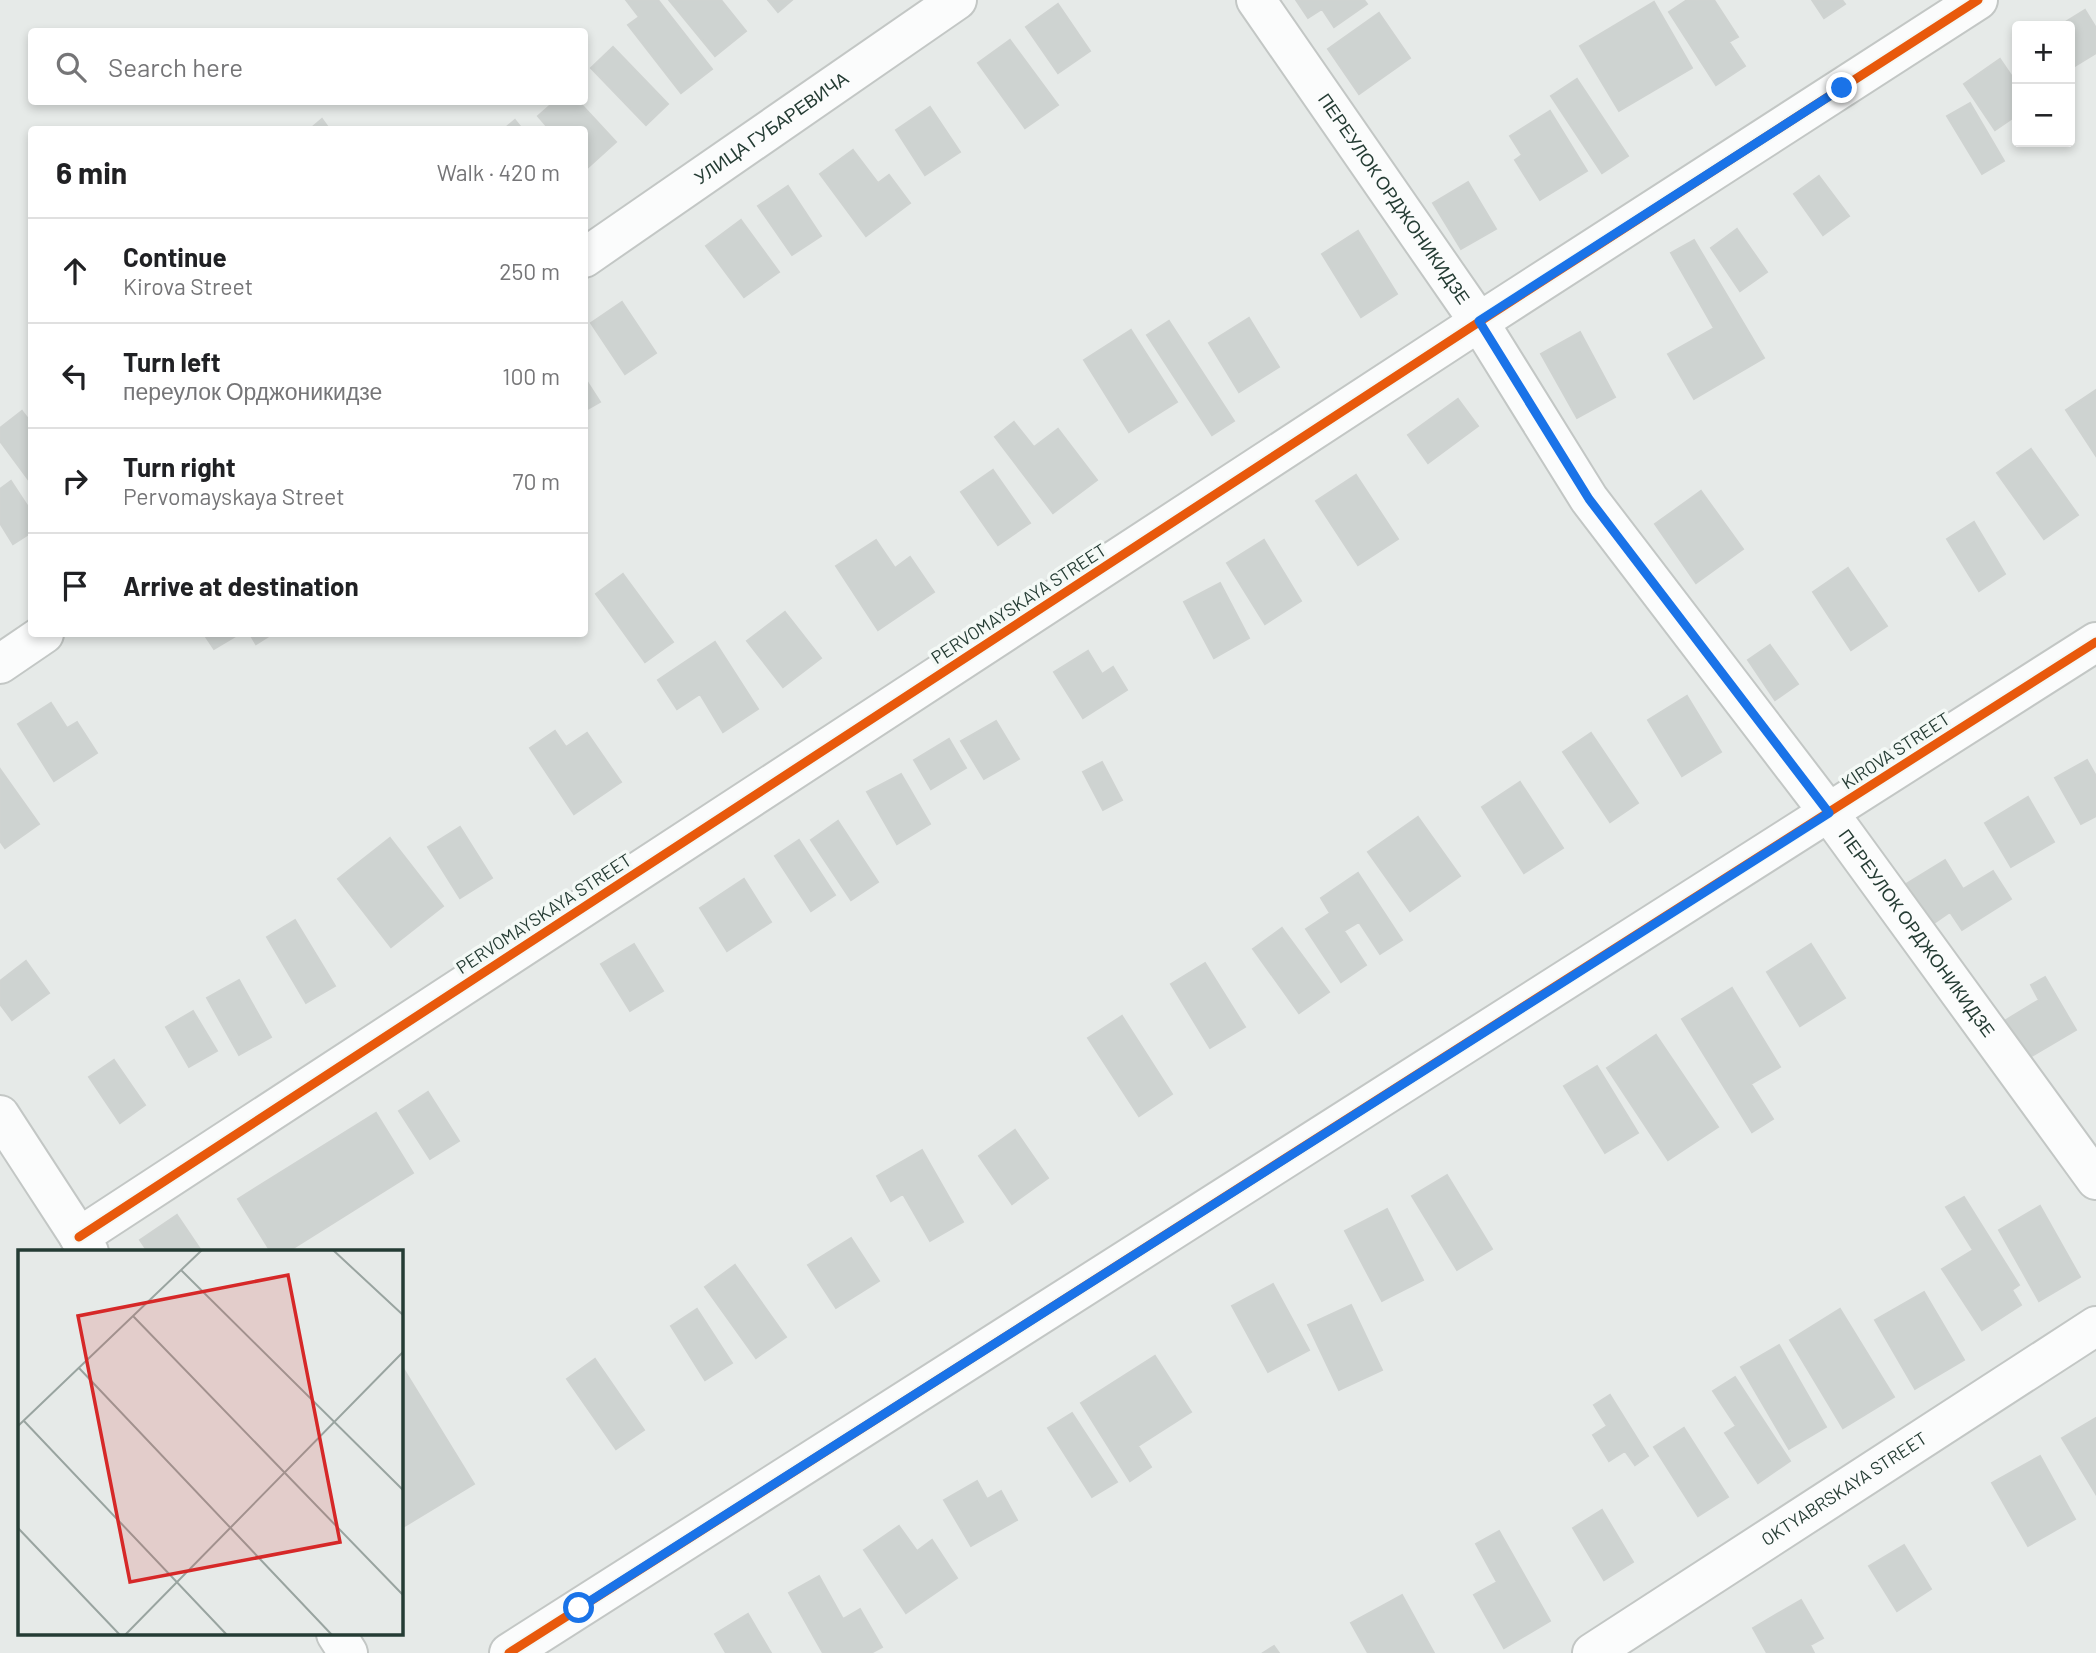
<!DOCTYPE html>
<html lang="en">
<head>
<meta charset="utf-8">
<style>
  :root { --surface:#fff; --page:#f6f6f6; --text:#202124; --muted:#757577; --line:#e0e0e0 }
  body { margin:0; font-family:Barlow,sans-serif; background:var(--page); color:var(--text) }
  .controls { position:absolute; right:21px; top:21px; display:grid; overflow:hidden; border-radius:7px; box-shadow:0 4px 10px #0003 }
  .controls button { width:63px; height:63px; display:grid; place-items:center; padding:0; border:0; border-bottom:2px solid var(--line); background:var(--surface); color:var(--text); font:35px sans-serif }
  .stop { position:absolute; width:21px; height:21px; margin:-16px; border:5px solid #1a73e8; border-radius:50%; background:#fff }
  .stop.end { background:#1a73e8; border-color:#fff; box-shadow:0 2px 7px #0008 }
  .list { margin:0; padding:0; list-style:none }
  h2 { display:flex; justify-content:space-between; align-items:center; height:91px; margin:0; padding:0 28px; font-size:30px }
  h2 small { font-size:23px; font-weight:400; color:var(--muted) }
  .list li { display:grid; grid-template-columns:46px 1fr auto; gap:21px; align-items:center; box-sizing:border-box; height:105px; padding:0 28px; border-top:2px solid var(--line) }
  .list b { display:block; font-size:26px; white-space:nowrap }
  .list p { margin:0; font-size:23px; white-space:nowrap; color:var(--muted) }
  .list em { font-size:23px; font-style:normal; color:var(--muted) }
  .icon { flex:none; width:38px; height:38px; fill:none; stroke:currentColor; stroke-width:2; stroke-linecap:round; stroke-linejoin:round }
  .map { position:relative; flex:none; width:2096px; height:1653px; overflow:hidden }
  .search { position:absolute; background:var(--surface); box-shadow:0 4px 10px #0003; left:28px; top:28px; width:560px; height:77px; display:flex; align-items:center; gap:18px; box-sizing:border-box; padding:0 24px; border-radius:7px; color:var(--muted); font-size:26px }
  .panel { position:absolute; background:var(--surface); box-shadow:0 4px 10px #0003; left:28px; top:126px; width:560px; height:511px; border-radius:7px }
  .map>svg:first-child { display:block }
</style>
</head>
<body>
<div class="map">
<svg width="2096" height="1653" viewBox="0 0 2096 1653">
  <rect width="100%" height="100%" fill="#e6eae8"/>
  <path fill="#ced3d1" stroke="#cfd3d1" stroke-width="2" d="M626,0H658L712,69L681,93L628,25L639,17Z
    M669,0H721L746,31L715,56Z
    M768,0H792L778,12Z
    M1296,0H1364L1367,4L1334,27L1322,9L1308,18Z
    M1687,0H1714L1738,37L1729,42L1745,66L1716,85L1669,12Z
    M1812,0H1842L1845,4L1824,18Z
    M1654,2L1692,68L1619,111L1580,46Z
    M1058,4L1090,51L1058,73L1026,27Z
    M2085,10L2096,28V53L2075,66L2070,58V26H2059Z
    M1379,13L1410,58L1359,94L1328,49Z
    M1010,40L1058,105L1025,128L978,63Z
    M613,47L668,104L646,125L591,68Z
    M2000,59L2017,84V115L1995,130L1964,84Z
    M1577,79L1628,156L1602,173L1551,96Z
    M554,102H579L616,142L586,169L584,130H550L538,116Z
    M1970,103L2004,161L1982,174L1947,116Z
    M930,107L960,152L925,175L896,130Z
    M1550,111L1587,171L1540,200L1515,160L1522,155L1510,136Z
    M322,119L330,130H309Z
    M515,120L523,130H503Z
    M853,150L878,183L889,175L910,203L866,236L820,174Z
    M1819,176L1849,216L1823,235L1794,194Z
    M1468,182L1496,229L1461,249L1433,203Z
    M788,186L821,236L792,255L758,206Z
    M741,220L779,272L744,297L706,246Z
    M1737,229L1767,272L1740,291L1711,248Z
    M1358,231L1397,294L1361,317L1322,254Z
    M1694,240L1764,358L1694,399L1668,354L1714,328L1671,253Z
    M622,302L656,353L625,374L591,323Z
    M1249,318L1279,367L1239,392L1209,343Z
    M1169,321L1234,421L1212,435L1147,335Z
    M1131,330L1177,402L1129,432L1084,360Z
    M1580,332L1615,397L1577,418L1541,354Z
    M584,377L600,402L584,411Z
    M2096,390V456L2066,410Z
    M1458,399L1478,426L1428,463L1408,435Z
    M22,411L32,424L31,483L0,441V428Z
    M1014,422L1034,447L1058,429L1097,480L1053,513L995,437Z
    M2031,449L2078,515L2044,539L1997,473Z
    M993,470L1030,523L998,545L961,492Z
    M1356,475L1398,539L1358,565L1316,501Z
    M11,481L32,513V532L13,544L0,523V489Z
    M1701,491L1743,549L1696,583L1655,524Z
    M1974,522L2005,574L1979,591L1947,539Z
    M876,540L895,568L910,557L934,592L878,630L836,566Z
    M1264,540L1301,601L1265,624L1227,563Z
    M1848,568L1887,626L1851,650L1813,592Z
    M623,574L673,642L645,662L596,594Z
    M1220,583L1249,638L1214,658L1184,602Z
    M785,612L821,658L783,687L747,641Z
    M204,634H239L214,649Z
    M250,634H272L256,644Z
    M715,642L758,709L723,732L700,694L677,709L658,680Z
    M1770,645L1798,684L1775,700L1748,660Z
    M1088,651L1102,674L1113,667L1127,690L1083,718L1054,672Z
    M1687,696L1721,752L1682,776L1648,720Z
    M51,703L67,728L77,722L97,753L54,781L18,724Z
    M996,721L1019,759L984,779L961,741Z
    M555,731L566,747L587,733L621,782L574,814L530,748Z
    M1591,733L1638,803L1610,822L1563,752Z
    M949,739L966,768L931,789L914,760Z
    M2087,760L2096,776V816L2081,824L2055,778Z
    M1102,762L1122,800L1103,810L1083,772Z
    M0,769L39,824L5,848L0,841Z
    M901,774L930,824L897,844L867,792Z
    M1520,782L1563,848L1524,873L1482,807Z
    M2028,797L2054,842L2011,867L1985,823Z
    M1418,817L1460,876L1410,911L1368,852Z
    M838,821L878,882L851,900L811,840Z
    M460,827L492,878L460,898L428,847Z
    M390,838L443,906L391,947L338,879Z
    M799,840L835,895L811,911L775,856Z
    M1945,860L1963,889L1993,871L2011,899L1962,930L1950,912L1931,925L1906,884Z
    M1358,873L1402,940L1380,954L1359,922L1344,931L1366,965L1341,982L1306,929L1330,913L1321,898Z
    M744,879L771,922L727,951L700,908Z
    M295,920L335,986L306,1003L267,937Z
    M1282,928L1329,992L1299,1013L1253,949Z
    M634,944L663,991L630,1011L601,964Z
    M1811,944L1845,998L1800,1026L1767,972Z
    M26,961L49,993L12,1020L0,1004V981Z
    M1205,963L1245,1027L1210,1048L1171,984Z
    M2045,977L2076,1030L2023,1061L2001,1023L2039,1000L2031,985Z
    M239,980L271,1037L239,1055L207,998Z
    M1732,988L1780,1067L1751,1084L1773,1119L1752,1132L1682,1019Z
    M193,1011L217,1051L189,1067L166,1027Z
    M1122,1016L1172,1094L1139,1116L1088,1038Z
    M1656,1035L1718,1127L1668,1160L1607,1068Z
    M114,1060L145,1105L120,1123L89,1077Z
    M1597,1066L1638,1133L1605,1153L1564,1086Z
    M428,1092L459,1141L430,1159L399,1111Z
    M376,1113L413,1173L287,1252H271L238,1199Z
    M1015,1130L1048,1178L1012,1204L979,1156Z
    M922,1150L963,1222L930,1241L903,1194L891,1201L877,1176Z
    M1447,1175L1492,1249L1457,1270L1412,1196Z
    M1964,1197L2019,1285L2012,1290L2021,1305L1982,1330L1942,1269L1973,1250L1946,1207Z
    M2040,1206L2080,1277L2039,1301L1999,1230Z
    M1387,1209L1423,1280L1382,1301L1345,1231Z
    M177,1215L202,1252H148L140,1240Z
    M851,1238L879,1281L836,1308L808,1265Z
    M735,1265L786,1337L756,1358L705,1287Z
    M1273,1284L1309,1350L1268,1372L1232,1306Z
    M1924,1292L1964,1360L1915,1389L1875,1320Z
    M1351,1305L1382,1370L1339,1390L1308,1325Z
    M697,1309L732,1363L705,1380L671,1326Z
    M1840,1309L1894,1397L1843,1428L1790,1340Z
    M1779,1345L1826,1427L1789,1449L1741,1367Z
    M1155,1356L1191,1412L1138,1446L1151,1467L1130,1481L1081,1403Z
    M595,1359L644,1430L616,1449L567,1379Z
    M401,1365L474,1484L403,1527L401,1524Z
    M1735,1377L1790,1461L1758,1483L1725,1433L1736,1426L1713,1391Z
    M1610,1395L1648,1456L1635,1465L1625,1451L1609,1461L1593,1435L1607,1426L1594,1405Z
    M1072,1413L1117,1482L1092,1497L1048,1428Z
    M2096,1418V1494L2062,1438Z
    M1684,1428L1728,1497L1698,1516L1654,1447Z
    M2040,1456L2075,1519L2028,1546L1992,1483Z
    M977,1481L987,1499L1001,1491L1017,1520L971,1546L944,1500Z
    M1602,1510L1633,1562L1604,1580L1573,1528Z
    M899,1526L917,1551L932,1540L957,1578L906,1613L864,1550Z
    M1499,1531L1550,1621L1504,1648L1474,1595L1497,1582L1476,1544Z
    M1904,1545L1931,1589L1897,1611L1869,1566Z
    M819,1576L843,1619L860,1609L882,1647L871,1653H823L789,1593Z
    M1402,1595L1434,1653H1368L1351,1623Z
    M1801,1600L1823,1638L1810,1645L1814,1653H1767L1753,1628Z
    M748,1614L771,1653H726L715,1634Z
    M1274,1646L1279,1653H1263Z"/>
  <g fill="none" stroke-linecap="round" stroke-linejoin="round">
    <g stroke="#c3c7c5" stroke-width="42">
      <g id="minor">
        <path id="s1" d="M1256,0L1479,322L1589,499L1829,813L2096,1180"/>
        <path id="s2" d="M584,258L957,0"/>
        <path d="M0,664L44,634"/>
        <path d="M0,1115L89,1252"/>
        <path d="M79,1237L1479,322L1978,0"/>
        <path d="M336,1634L348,1653"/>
        <path d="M509,1653L2096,642"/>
        <path id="s3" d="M1592,1653L2096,1326"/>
      </g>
    </g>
    <use href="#minor" stroke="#fbfcfc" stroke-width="38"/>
    <g stroke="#f4f9f6" stroke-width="13">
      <path id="cycleway" d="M79,1237L1479,322L1978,0
        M509,1653L2096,642"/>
    </g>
    <use href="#cycleway" stroke="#e8590c" stroke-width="9"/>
  </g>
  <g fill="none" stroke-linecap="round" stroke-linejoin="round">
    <path stroke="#1a73e8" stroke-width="9" d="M579,1608L1829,813L1589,499L1479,321L1842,88"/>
  </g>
  <g text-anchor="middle" stroke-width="7" stroke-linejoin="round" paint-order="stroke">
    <g font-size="18" fill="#253c34" stroke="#f4f9f6">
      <text dy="6" stroke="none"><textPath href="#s2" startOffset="228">УЛИЦА ГУБАРЕВИЧА</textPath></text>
      <text dy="6" stroke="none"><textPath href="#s1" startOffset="242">ПЕРЕУЛОК ОРДЖОНИКИДЗЕ</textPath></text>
      <text transform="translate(1019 604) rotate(-33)" y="6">PERVOMAYSKAYA STREET</text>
      <text transform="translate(1896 751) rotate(-33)" y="6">KIROVA STREET</text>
      <text transform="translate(544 914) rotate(-33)" y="6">PERVOMAYSKAYA STREET</text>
      <text dy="6" stroke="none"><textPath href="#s1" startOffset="1144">ПЕРЕУЛОК ОРДЖОНИКИДЗЕ</textPath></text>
      <text dy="6" stroke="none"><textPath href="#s3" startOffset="301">OKTYABRSKAYA STREET</textPath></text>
    </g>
  </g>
  <g transform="translate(18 1250)">
    <rect width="385" height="385" fill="#e6eae8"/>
    <path fill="none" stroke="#99a4a0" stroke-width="2" d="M315,0L385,65M163,20L385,240M115,66L385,345M61,118L314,385M6,171L209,385M0,176L184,0M0,278L102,385M107,385L385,102"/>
    <path fill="#d62828" fill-opacity="0.15" stroke="#d62828" stroke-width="3.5" d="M270,25L322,292L112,332L60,66Z"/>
    <rect width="385" height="385" fill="none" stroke="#253c34" stroke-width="3.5"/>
  </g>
</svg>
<div class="controls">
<button>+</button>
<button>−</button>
</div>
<div class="stop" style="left:579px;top:1608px"></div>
<div class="stop end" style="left:1842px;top:88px"></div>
<div class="search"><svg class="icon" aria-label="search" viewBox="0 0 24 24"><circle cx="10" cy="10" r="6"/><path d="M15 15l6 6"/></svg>Search here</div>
<section class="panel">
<h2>6 min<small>Walk · 420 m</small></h2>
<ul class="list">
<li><svg class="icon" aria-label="ahead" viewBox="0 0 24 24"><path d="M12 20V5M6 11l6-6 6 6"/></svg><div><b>Continue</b><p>Kirova Street</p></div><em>250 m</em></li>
<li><svg class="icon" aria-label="left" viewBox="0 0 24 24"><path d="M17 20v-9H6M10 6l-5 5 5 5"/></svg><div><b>Turn left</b><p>переулок Орджоникидзе</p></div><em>100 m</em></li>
<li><svg class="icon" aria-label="right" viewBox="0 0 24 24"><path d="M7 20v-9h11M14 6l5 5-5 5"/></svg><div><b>Turn right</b><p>Pervomayskaya Street</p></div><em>70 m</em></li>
<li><svg class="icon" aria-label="arrive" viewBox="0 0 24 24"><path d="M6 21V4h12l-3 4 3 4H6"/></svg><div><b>Arrive at destination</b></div></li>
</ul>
</section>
</div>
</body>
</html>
